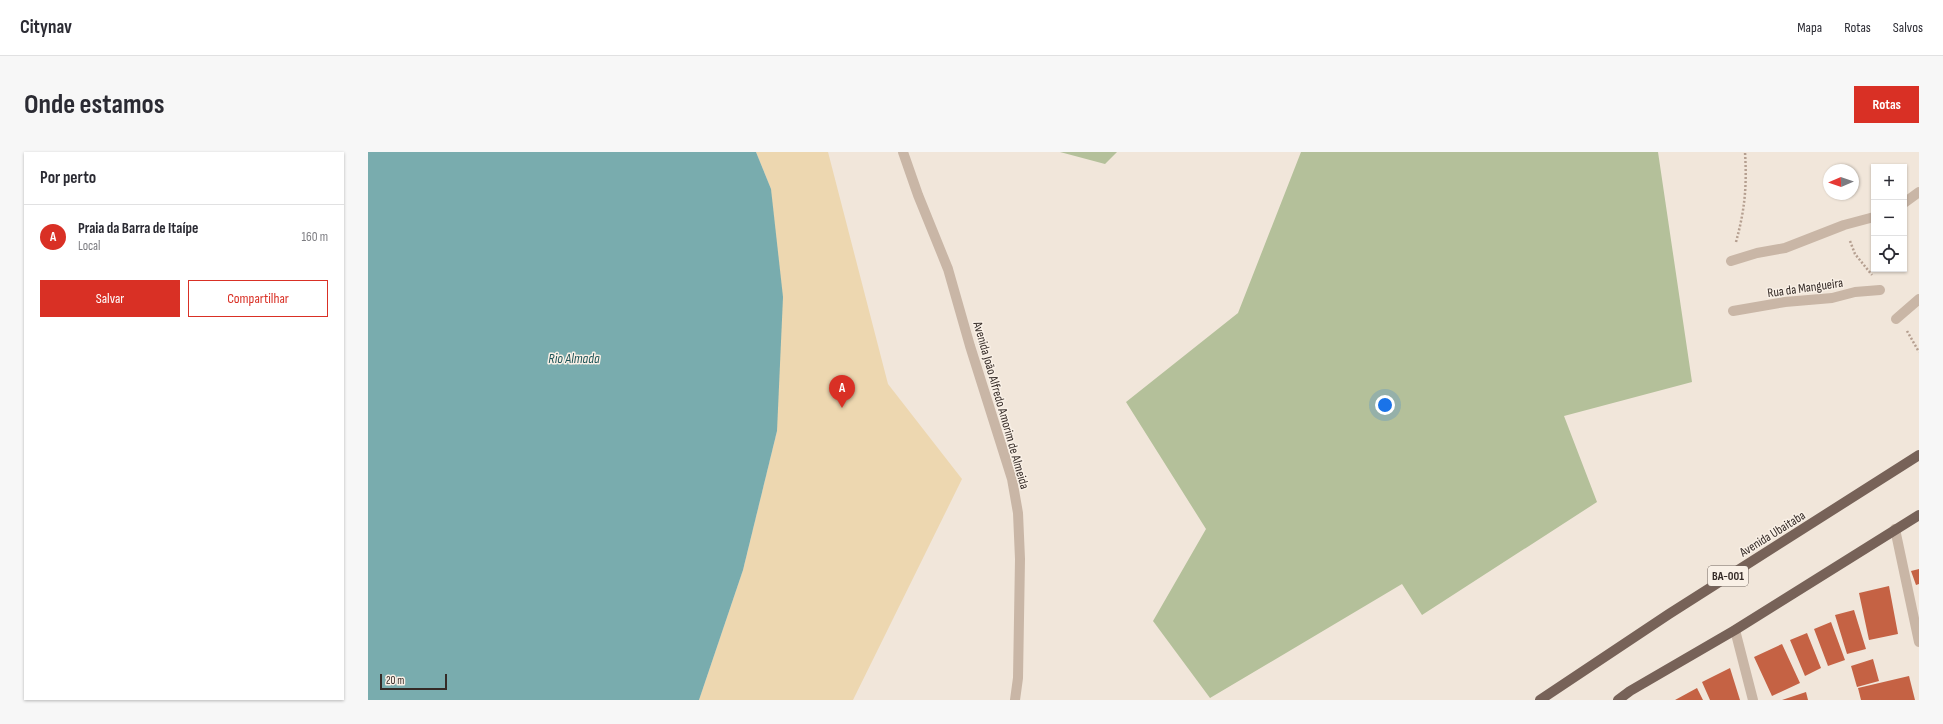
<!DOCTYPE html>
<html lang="pt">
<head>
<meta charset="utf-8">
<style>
  :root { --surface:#fff; --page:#f7f7f7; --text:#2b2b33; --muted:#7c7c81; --line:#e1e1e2; --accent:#d93025 }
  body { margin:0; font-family:"Sofia Sans Condensed",sans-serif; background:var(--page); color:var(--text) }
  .controls { position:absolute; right:12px; top:12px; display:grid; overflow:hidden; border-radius:0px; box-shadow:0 1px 3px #0004 }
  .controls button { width:36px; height:36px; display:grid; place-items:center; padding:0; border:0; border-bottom:1px solid var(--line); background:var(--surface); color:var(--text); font:20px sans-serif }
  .compass { position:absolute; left:1455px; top:12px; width:36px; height:36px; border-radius:50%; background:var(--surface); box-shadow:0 1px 3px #0004; rotate:268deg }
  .scale { position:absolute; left:12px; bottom:10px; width:67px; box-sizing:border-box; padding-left:4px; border:2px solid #352b27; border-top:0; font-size:11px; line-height:14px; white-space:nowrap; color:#352b27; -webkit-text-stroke:3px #f9f0e6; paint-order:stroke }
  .you { position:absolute; left:1017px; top:253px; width:14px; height:14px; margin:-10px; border:3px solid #fff; border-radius:50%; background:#1a73e8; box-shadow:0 0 0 6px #1a73e833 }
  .badge { display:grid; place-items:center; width:26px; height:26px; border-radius:50%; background:var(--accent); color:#fff; font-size:13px; font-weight:700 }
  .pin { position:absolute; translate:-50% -33px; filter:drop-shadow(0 1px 2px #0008) }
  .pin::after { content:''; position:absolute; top:21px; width:14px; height:12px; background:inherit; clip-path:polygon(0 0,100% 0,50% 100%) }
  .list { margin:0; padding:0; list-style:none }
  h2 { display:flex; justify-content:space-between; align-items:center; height:52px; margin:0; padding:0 16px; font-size:17px }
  h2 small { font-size:13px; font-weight:400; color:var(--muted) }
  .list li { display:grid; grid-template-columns:26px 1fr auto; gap:12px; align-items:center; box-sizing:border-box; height:64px; padding:0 16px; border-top:1px solid var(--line) }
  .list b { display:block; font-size:15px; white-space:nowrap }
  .list p { margin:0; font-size:13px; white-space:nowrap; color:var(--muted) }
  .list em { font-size:13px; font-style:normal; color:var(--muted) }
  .actions { display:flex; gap:8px; padding:12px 16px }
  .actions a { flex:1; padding:9px 0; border:1px solid var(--accent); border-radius:0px; text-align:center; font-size:14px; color:var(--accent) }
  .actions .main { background:var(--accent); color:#fff }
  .icon { flex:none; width:22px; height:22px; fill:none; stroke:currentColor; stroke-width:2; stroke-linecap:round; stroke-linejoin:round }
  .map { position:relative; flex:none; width:1551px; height:548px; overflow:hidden; border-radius:0px }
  header { display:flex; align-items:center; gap:24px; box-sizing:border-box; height:56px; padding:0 20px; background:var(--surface); border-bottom:1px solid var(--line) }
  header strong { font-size:19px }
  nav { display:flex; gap:22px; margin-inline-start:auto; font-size:14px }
  .intro { display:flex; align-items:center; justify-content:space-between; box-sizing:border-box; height:96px; padding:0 24px }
  h1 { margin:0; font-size:28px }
  .button { padding:10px 18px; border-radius:0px; background:var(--accent); color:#fff; font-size:14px; font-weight:700 }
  main { display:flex; gap:24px; padding:0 24px }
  aside { flex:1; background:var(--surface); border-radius:0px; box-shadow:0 1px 3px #0004 }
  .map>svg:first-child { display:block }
</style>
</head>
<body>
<header>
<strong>Citynav</strong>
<nav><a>Mapa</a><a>Rotas</a><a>Salvos</a></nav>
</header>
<div class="intro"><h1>Onde estamos</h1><a class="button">Rotas</a></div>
<main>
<aside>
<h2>Por perto<small></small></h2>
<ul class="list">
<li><span class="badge">A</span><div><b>Praia da Barra de Itaípe</b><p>Local</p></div><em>160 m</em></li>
</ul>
<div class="actions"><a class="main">Salvar</a><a>Compartilhar</a></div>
</aside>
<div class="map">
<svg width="1551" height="548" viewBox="0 0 1551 548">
  <rect width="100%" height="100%" fill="#f1e6da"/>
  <path fill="#b4c09a" d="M692,0H749L737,12Z
    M933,0H1290L1324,230L1196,264L1229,350L1054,463L1034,432L842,546L785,469L838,377L758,250L870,161Z"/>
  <path fill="#edd7b0" d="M388,0H460L520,232L594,327L485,548H331L375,418L409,279L403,37Z"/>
  <path fill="#79acae" d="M0,0H388L403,37L415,145L409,279L375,418L331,548H0Z"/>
  <path fill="#c56244" d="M1551,417V432L1548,433L1543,419Z
    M1521,434L1530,482L1501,488L1491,441Z
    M1486,458L1498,497L1479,502L1467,463Z
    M1463,470L1477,508L1460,514L1446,477Z
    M1439,481L1453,516L1437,524L1422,488Z
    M1414,492L1432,531L1404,544L1386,505Z
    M1505,507L1511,529L1489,535L1483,514Z
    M1362,516L1372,548H1342L1334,530Z
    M1541,524L1547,548H1493L1490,536Z
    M1329,536L1335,548H1307Z
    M1438,540L1440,548H1414Z"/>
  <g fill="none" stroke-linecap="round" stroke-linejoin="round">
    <path stroke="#b59f90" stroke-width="2.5" stroke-dasharray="2 2" stroke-linecap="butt" d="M1482,89L1487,102L1504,123
      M1368,90C1377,57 1379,34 1377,0
      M1539,179L1551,200"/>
    <path stroke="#c9b6a6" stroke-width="10" d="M1536,51L1551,40
      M1363,109L1389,101L1417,96L1476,73L1506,65
      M1365,159L1417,150L1464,146L1487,140L1512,138
      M1528,167L1551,147"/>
    <path stroke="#c9b6a6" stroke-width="10" d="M535,0L550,43L580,117L602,194L644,327L650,361L652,407L650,526L647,548
      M1527,377L1551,490
      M1367,478L1385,548"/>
    <path stroke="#776258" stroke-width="10" d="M1172,548L1301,462L1551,303
      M1250,548L1262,539L1367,478L1551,363"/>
  </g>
  <g text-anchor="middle" stroke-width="3" stroke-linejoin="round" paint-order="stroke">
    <rect fill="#f9f0e6" stroke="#706660" stroke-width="1" x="1340" y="414" width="40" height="20" rx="3"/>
    <g font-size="12" font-weight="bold" fill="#352b27">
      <text x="1360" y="428">BA-001</text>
    </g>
    <g font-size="13" fill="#352b27" stroke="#f9f0e6">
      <text transform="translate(1437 135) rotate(-8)" y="5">Rua da Mangueira</text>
      <text transform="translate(634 253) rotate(74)" y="5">Avenida João Alfredo Amorim de Almeida</text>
      <text transform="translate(1404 381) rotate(-32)" y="5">Avenida Ubaitaba</text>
    </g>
    <g font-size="14" font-style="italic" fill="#1d5356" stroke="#f9f0e6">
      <text x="206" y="211">Rio Almada</text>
    </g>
  </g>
</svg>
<div class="controls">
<button>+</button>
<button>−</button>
<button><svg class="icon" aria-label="locate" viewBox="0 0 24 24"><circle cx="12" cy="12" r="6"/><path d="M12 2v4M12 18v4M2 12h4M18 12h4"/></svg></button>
</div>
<svg class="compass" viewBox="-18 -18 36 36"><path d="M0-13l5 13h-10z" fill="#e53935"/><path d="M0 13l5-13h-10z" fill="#7c7c81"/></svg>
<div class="scale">20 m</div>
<div class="you"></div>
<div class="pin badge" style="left:474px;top:256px">A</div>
</div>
</main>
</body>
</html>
